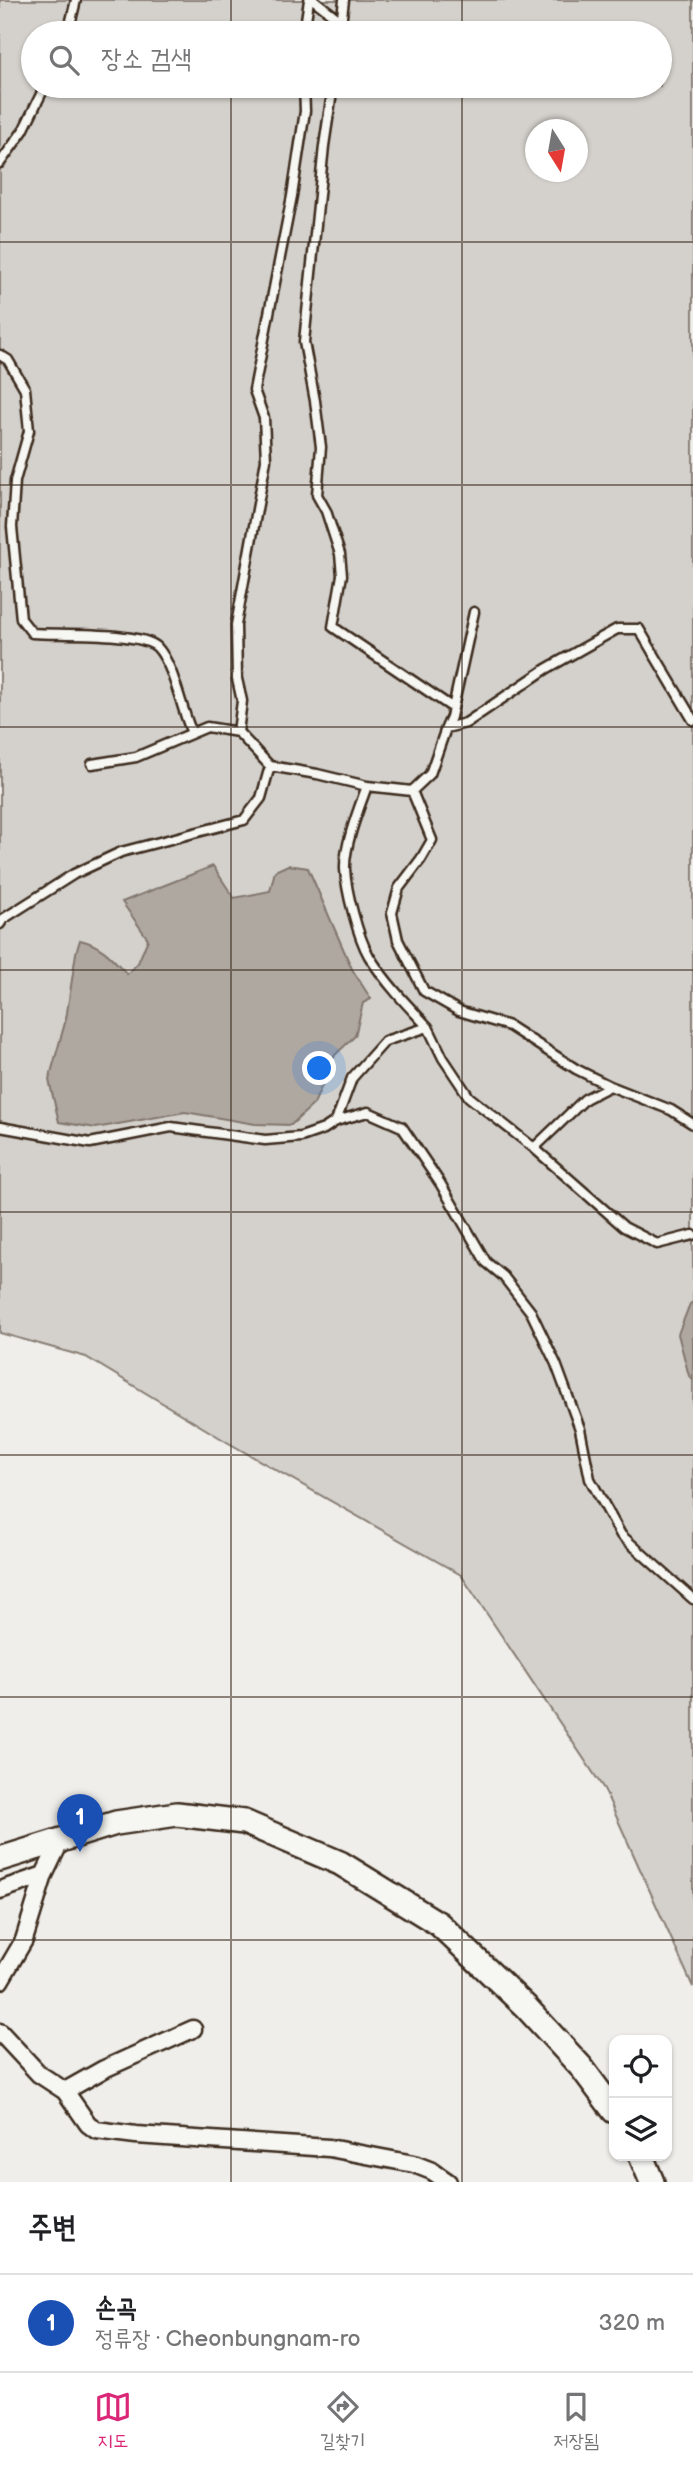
<!DOCTYPE html>
<html lang="ko">
<head>
<meta charset="utf-8">
<style>
  :root { --surface:#fff; --page:#f2f2f2; --text:#202124; --muted:#757577; --line:#e0e0e0; --accent:#db2777 }
  body { margin:0; font-family:"Balsamiq Sans","Poor Story",sans-serif; background:var(--page); color:var(--text) }
  .controls { position:absolute; right:21px; bottom:21px; display:grid; overflow:hidden; border-radius:14px; box-shadow:0 2px 5px #0004 }
  .controls button { width:63px; height:63px; display:grid; place-items:center; padding:0; border:0; border-bottom:2px solid var(--line); background:var(--surface); color:var(--text); font:35px sans-serif }
  .compass { position:absolute; left:525px; top:119px; width:63px; height:63px; border-radius:50%; background:var(--surface); box-shadow:0 2px 5px #0004; rotate:169deg }
  .you { position:absolute; left:320px; top:1069px; width:24px; height:24px; margin:-18px; border:5px solid #fff; border-radius:50%; background:#1a73e8; box-shadow:0 0 0 10px #1a73e833 }
  .badge { display:grid; place-items:center; width:46px; height:46px; border-radius:50%; background:var(--accent); color:#fff; font-size:23px; font-weight:700 }
  .pin { position:absolute; translate:-50% -58px; filter:drop-shadow(0 2px 4px #0008) }
  .pin::after { content:''; position:absolute; top:37px; width:24px; height:21px; background:inherit; clip-path:polygon(0 0,100% 0,50% 100%) }
  .list { margin:0; padding:0; list-style:none }
  h2 { display:flex; justify-content:space-between; align-items:center; height:91px; margin:0; padding:0 28px; font-size:30px }
  h2 small { font-size:23px; font-weight:400; color:var(--muted) }
  .list li { display:grid; grid-template-columns:46px 1fr auto; gap:21px; align-items:center; box-sizing:border-box; height:98px; padding:0 28px; border-top:2px solid var(--line) }
  .list b { display:block; font-size:26px; white-space:nowrap }
  .list p { margin:0; font-size:23px; white-space:nowrap; color:var(--muted) }
  .list em { font-size:23px; font-style:normal; color:var(--muted) }
  .icon { flex:none; width:38px; height:38px; fill:none; stroke:currentColor; stroke-width:2; stroke-linecap:round; stroke-linejoin:round }
  .map { position:relative; flex:none; width:693px; height:2182px; overflow:hidden }
  .search { position:absolute; background:var(--surface); box-shadow:0 2px 5px #0004; left:21px; right:21px; top:21px; height:77px; display:flex; align-items:center; gap:18px; box-sizing:border-box; padding:0 24px; border-radius:38px; color:var(--muted); font-size:26px }
  .sheet { height:189px; background:var(--surface) }
  nav { display:flex; justify-content:space-around; align-items:center; box-sizing:border-box; height:98px; border-top:2px solid var(--line); background:var(--surface); font-size:19px; color:var(--muted) }
  nav a { display:grid; justify-items:center; gap:4px }
  nav .on { color:var(--accent) }
  .map>svg:first-child { display:block }
</style>
</head>
<body>
<div class="map">
<svg width="693" height="2182" viewBox="0 0 693 2182">
  <rect width="100%" height="100%" fill="#efeeea"/>
  <filter id="ink" filterUnits="userSpaceOnUse"><feTurbulence type="fractalNoise" baseFrequency=".0143" numOctaves="2"/><feDisplacementMap in="SourceGraphic" scale="14" xChannelSelector="R" yChannelSelector="G"/><feConvolveMatrix kernelMatrix="1 2 1 2 8 2 1 2 1" color-interpolation-filters="sRGB"/></filter>
  <g filter="url(#ink)">
    <path fill="#d4d1cc" stroke="#887e75" stroke-width="2" fill-rule="evenodd" d="M0,0H693V1987L604,1789L461,1575L227,1442L86,1357L0,1333ZM33,33H660V86H33ZM536,130H578V172H536Z"/>
    <path fill="#afa8a1" stroke="#81766d" stroke-width="2" d="M288,865L308,868L352,969L371,999L363,1003L355,1036L335,1055L314,1104L291,1125L255,1124L185,1112L96,1128L59,1122L49,1080L66,1019L76,953L80,940C102,945 112,958 127,974L138,963L148,939L122,902L213,866L234,898L270,891L275,871Z
      M693,1302V1380L689,1376L678,1334L690,1304Z"/>
    <g fill="none" stroke-linecap="round" stroke-linejoin="round">
      <g stroke="#3b2a1e" stroke-width="13">
        <path id="service" d="M314,0L342,22
          M68,33L76,0
          M304,33L309,0
          M340,33L344,0
          M304,86L305,111L292,196L254,390L264,418L266,460L236,625L237,679L242,701L238,732L270,766L317,774L367,786
          M333,86L324,146L304,342L315,401L321,447L317,495L326,511L340,554L342,575L333,627L453,708
          M0,163L23,131L45,86
          M0,355L8,360L25,389L29,431L15,481L12,527L21,619L32,633C58,635 140,631 157,647C174,665 181,709 192,733
          M446,728L451,717L474,612
          M92,764L136,757L207,727L238,732
          M412,791L430,774L446,728L466,723L546,669L617,629H639L693,720
          M0,924L3,919L74,874L121,852L244,820L261,798L270,766
          M428,1027C407,1005 385,982 369,956C358,937 346,891 345,869C344,846 359,808 367,786L412,791L432,840L421,859L399,888L392,913L398,940L424,991L459,1011L509,1026L576,1069L610,1086
          M336,1121L352,1078L385,1041L428,1027L443,1058L469,1097L534,1148L624,1227L657,1244L693,1235
          M0,1127L90,1143L171,1127L265,1140L301,1137L324,1129L336,1121L368,1112L402,1127L440,1183L486,1262L503,1276L531,1312L556,1364L580,1429L590,1479L621,1535L693,1599
          M534,1148L585,1099L610,1086L671,1110L693,1124"/>
      </g>
      <g stroke="#3b2a1e" stroke-width="21">
        <path id="minor" d="M0,1890L44,1875
          M0,1981L24,1940L44,1875L61,1840
          M0,2032L39,2074L65,2091L88,2124L96,2130L136,2135L329,2148L414,2164L432,2171L448,2182
          M65,2091L104,2069L193,2029"/>
      </g>
      <g stroke="#3b2a1e" stroke-width="28">
        <path id="secondary" d="M0,1859L116,1823L177,1814L244,1822L340,1863L439,1924L526,2007L582,2068L614,2111
          M641,2156L652,2182"/>
      </g>
      <use href="#service" stroke="#f6f6f2" stroke-width="8"/>
      <use href="#minor" stroke="#f6f6f2" stroke-width="16"/>
      <use href="#secondary" stroke="#f6f6f2" stroke-width="23"/>
    </g>
  </g>
  <path fill="none" stroke="#3b2a1e" stroke-width="2" stroke-opacity="0.55" d="M231,0V33M462,0V33M231,86V2182M462,86V2182M0,242H693M0,485H693M0,727H693M0,970H693M0,1212H693M0,1455H693M0,1697H693M0,1940H693"/>
</svg>
<div class="controls">
<button><svg class="icon" aria-label="locate" viewBox="0 0 24 24"><circle cx="12" cy="12" r="6"/><path d="M12 2v4M12 18v4M2 12h4M18 12h4"/></svg></button>
<button><svg class="icon" aria-label="layers" viewBox="0 0 24 24"><path d="M12 4l9 5-9 5-9-5zM3 14l9 5 9-5"/></svg></button>
</div>
<svg class="compass" viewBox="-18 -18 36 36"><path d="M0-13l5 13h-10z" fill="#e53935"/><path d="M0 13l5-13h-10z" fill="#757577"/></svg>
<div class="you"></div>
<div class="pin badge" style="left:80px;top:1852px;background:#1a4fb4">1</div>
<div class="search"><svg class="icon" aria-label="search" viewBox="0 0 24 24"><circle cx="10" cy="10" r="6"/><path d="M15 15l6 6"/></svg>장소 검색</div>
</div>
<section class="sheet">
<h2>주변<small></small></h2>
<ul class="list">
<li><span class="badge" style="background:#1a4fb4">1</span><div><b>손곡</b><p>정류장 · Cheonbungnam-ro</p></div><em>320 m</em></li>
</ul>
</section>
<nav>
<a class="on"><svg class="icon" aria-label="map" viewBox="0 0 24 24"><path d="M3 6l6-2 6 2 6-2v14l-6 2-6-2-6 2zM9 4v14M15 6v14"/></svg>지도</a>
<a><svg class="icon" aria-label="directions" viewBox="0 0 24 24"><path d="M12 3l9 9-9 9-9-9zM9 14v-3h6M13 9l2 2-2 2"/></svg>길찾기</a>
<a><svg class="icon" aria-label="saved" viewBox="0 0 24 24"><path d="M7 4h10v16l-5-4-5 4z"/></svg>저장됨</a>
</nav>
</body>
</html>
